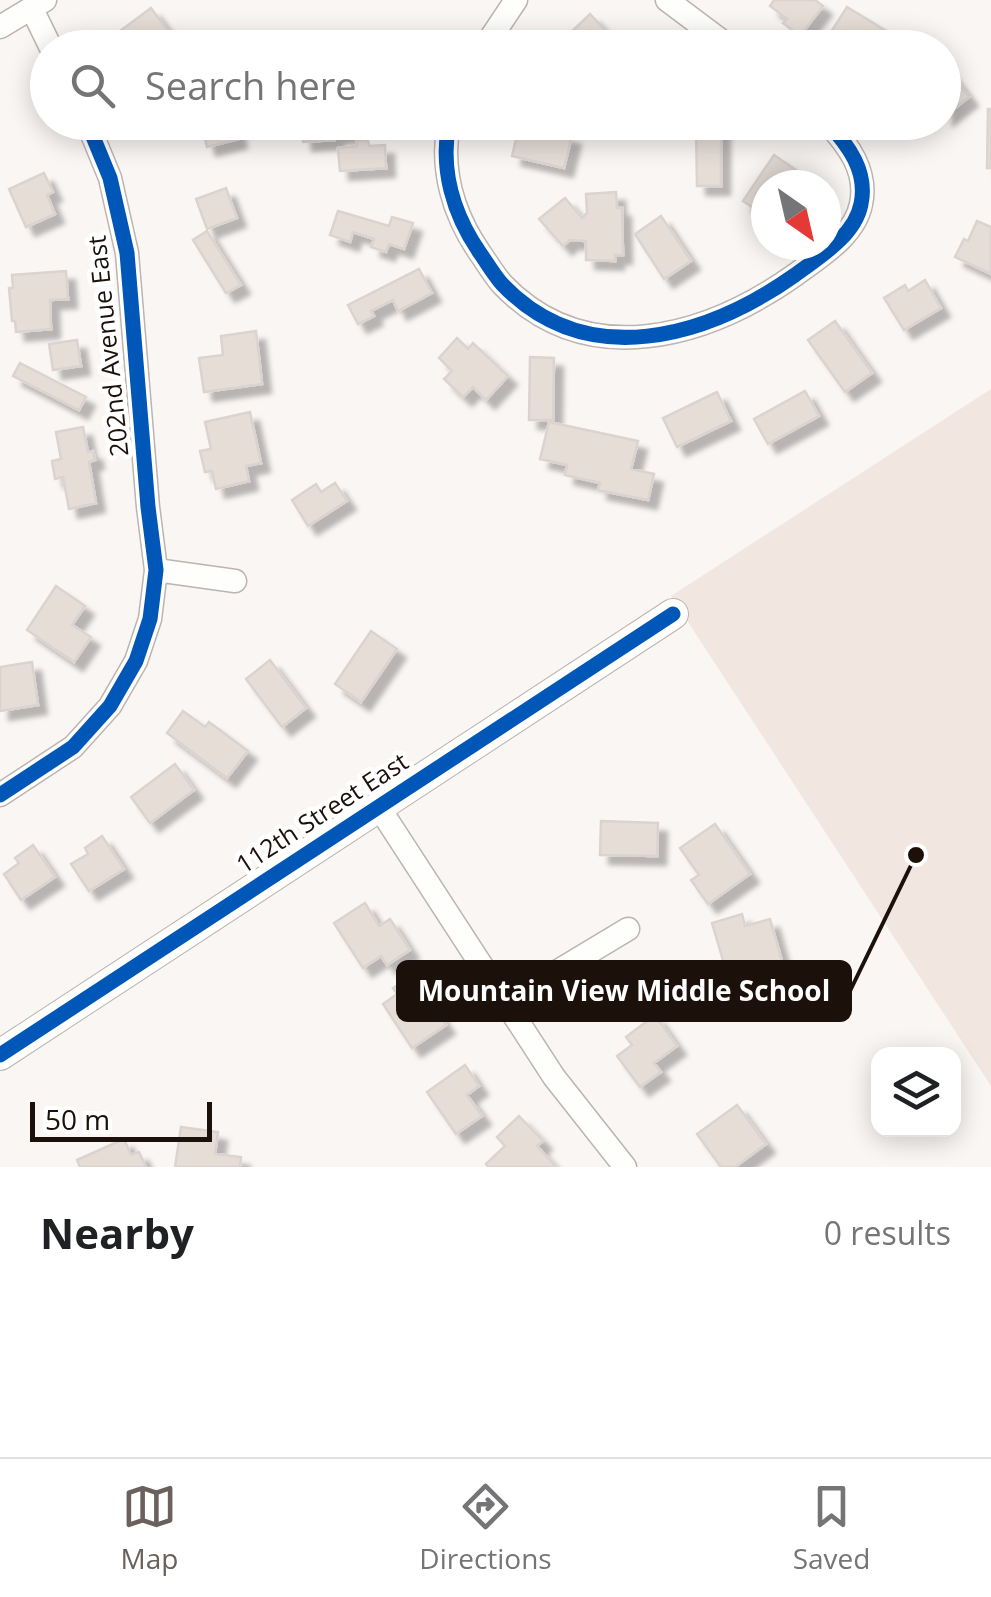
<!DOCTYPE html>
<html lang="en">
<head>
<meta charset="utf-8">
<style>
  :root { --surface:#fff; --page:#f6f6f6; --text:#202124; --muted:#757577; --line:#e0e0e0; --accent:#6a615c }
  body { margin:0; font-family:"Open Sans",sans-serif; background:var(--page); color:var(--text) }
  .controls { position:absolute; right:30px; bottom:30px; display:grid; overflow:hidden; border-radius:20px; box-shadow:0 5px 25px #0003 }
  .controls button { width:90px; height:90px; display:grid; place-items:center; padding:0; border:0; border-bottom:2px solid var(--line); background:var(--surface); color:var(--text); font:50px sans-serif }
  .compass { position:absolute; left:751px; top:170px; width:90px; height:90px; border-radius:50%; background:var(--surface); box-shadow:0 5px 25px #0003; rotate:146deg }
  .scale { position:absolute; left:30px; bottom:25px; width:182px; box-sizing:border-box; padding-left:10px; border:5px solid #1c110a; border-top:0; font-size:28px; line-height:35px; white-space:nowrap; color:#1c110a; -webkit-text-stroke:8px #fff; paint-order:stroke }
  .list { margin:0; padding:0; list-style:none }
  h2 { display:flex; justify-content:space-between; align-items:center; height:130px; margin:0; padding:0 40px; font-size:42px }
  h2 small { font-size:32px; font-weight:400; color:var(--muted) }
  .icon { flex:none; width:55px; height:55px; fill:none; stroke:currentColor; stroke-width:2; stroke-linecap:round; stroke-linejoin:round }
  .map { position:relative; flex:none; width:991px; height:1167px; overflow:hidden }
  .search { position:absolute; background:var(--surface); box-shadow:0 5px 25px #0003; left:30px; right:30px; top:30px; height:110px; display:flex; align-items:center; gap:25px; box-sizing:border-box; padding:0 35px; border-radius:55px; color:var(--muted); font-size:38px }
  .sheet { height:290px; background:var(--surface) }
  nav { display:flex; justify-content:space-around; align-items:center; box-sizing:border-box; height:140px; border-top:2px solid var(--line); background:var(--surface); font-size:28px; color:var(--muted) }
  nav a { display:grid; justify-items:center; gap:5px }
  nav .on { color:var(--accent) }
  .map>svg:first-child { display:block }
</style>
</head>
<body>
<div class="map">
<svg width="991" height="1167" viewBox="0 0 991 1167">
  <defs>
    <filter id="shadow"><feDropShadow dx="9" dy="9" stdDeviation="2.5" flood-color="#0004"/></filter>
  </defs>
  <rect width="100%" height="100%" fill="#faf6f4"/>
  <path fill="#f1e6e0" d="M991,389V1086L671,596Z"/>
  <path fill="#e6ddd7" stroke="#dbd3cf" stroke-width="2.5" filter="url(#shadow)" d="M774,0H815L823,6L800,36L783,23L787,19L770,6Z
    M847,7L901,40L896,48H855L831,32Z
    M151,8L175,40L166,48H141L138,44L132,48L120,31Z
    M590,14L622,48H576L566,37Z
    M944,65L969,97L944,117Z
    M988,109H991V168H987Z
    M201,122H234L238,139L207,147Z
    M302,122H355L356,133L334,135V140L303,142Z
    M696,122H721V186H697Z
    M520,123L572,136L564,168L512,156Z
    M357,141H368L369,146L385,145L386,168L340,171L338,148L357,146Z
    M774,155L803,175L796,185H766V217L743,201Z
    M44,173L53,192L47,195L55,214L26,227L9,189Z
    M226,188L237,218L207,229L196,199Z
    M616,192L617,208H622L623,255H615V261L586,260V241L570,240L563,246L539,219L565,198L582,218L587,213L586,194Z
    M338,211L389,226L392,217L413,223L404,249L389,244L386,252L371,247L374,239L353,232L350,242L330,235Z
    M661,216L691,261L664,279L635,234Z
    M977,221L991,227V274L955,257L964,239L968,241Z
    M207,231L241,285L226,293L193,240Z
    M419,269L432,293L398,311L393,300L371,311L374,316L358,324L348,305Z
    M66,271L68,299L50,300L51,329L16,332L15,321H12L9,288H13L12,275Z
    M925,280L941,308L904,330L884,298L905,285L908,291Z
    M835,321L872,373L845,392L808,340Z
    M256,331L262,384L204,392L199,358L223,355L221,336Z
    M457,338L468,349L473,343L508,376L486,400L473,387L463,397L444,379L452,371L439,358Z
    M77,340L81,366L53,370L49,344Z
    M530,357L554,358L553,420H529Z
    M20,363L86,397L79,410L13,376Z
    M805,391L819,416L768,444L754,419Z
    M717,392L731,421L677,447L663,418Z
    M250,412L261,463L246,466L249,481L216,489L212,471L205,472L200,451L211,449L205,422Z
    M549,422L638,441L631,469L654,474L648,500L598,490L600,483L565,475L567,465L540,459Z
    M83,427L88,452L93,451L95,460L89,462L96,503L69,509L63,477L55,479L52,461L61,459L56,432Z
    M335,483L347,501L308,526L292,500L316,484L321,492Z
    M56,586L85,606L72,625L91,637L74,662L27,630Z
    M371,631L397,649L361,702L335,684Z
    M270,660L306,708L282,727L246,679Z
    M32,662L38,705L0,711V667Z
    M183,711L205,727L209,722L248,751L227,778L167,733Z
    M175,764L194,790L150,823L131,797Z
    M601,821L658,823L657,856L600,855Z
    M715,824L750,874L708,904L691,880L699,875L680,848Z
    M102,836L124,869L89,891L71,864L88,854L85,848Z
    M33,845L55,877L21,900L4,874L19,863L15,858Z
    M365,903L379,926L390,919L410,950L387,965L381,956L363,968L334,923Z
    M742,914L745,926L770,919L784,968L730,984L712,923Z
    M423,969L442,1000L433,1006L446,1025L412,1048L383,1004L397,994L393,988Z
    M655,1015L677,1046L654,1063L661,1072L640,1087L617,1056L632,1045L626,1037Z
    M465,1065L479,1086L467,1095L482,1116L456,1134L427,1092Z
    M737,1105L766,1144L735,1167H721L697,1134Z
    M519,1116L543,1141L537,1146L556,1167H488L486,1164L505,1146L497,1137Z
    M181,1127L218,1132L215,1154L241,1157L240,1167H175Z
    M124,1139L131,1155L139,1152L146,1167H80L77,1160Z"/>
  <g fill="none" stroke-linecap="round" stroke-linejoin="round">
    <g stroke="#bcb4b0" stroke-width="25">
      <path id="street" d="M667,0L731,48
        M32,9L51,48
        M0,27L45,0
        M484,48L516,0
        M449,122C440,169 453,214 480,253C487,263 494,275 502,284C587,373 707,337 795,275C819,257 855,236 861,204C868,171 848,145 827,122
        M156,570L235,581
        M0,795L73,747L110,706L136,661L150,619L153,595L156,570L148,507L127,253L110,178L87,122
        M378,806L554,1077L625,1167
        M505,1003L628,929"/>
    </g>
    <g stroke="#bcb4b0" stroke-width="32">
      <path id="secondary" d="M0,1055L673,614"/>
    </g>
    <use href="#street" stroke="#fefefd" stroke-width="22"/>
    <use href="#secondary" stroke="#fefefd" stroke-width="30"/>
    <g stroke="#fff" stroke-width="21">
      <path id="cycleway" d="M449,122C440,169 453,214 480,253C487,263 494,275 502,284C587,373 707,337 795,275C819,257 855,236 861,204C868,171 848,145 827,122
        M0,795L73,747L110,706L136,661L150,619L153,595L156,570L148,507L127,253L110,178L87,122
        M0,1055L673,614"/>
    </g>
    <use href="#cycleway" stroke="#0057b8" stroke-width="15"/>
  </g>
  <g text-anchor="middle" stroke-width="9" stroke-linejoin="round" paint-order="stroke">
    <g font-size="25" fill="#1c110a" stroke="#fff">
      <text transform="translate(108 346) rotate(-96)" y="9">202nd Avenue East</text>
      <text transform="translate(322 813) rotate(-33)" y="9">112th Street East</text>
    </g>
  </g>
  <path fill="none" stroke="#1c110a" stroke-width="4" d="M916 855L850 991"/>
  <circle fill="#1c110a" stroke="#fff" stroke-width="4" cx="916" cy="855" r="10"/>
  <rect fill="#1c110a" stroke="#1c110a" stroke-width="4" x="398" y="962" width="452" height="58" rx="10"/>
  <g font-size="28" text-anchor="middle" font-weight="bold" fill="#fff">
    <text x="624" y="1001">Mountain View Middle School</text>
  </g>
</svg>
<div class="controls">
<button><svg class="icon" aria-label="layers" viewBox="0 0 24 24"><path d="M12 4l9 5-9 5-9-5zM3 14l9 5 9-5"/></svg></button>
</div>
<svg class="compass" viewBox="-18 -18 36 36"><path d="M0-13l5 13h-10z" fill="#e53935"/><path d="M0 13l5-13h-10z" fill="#757577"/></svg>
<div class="scale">50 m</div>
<div class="search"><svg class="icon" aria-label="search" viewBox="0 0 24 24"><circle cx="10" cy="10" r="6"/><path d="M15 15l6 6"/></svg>Search here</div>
</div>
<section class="sheet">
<h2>Nearby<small>0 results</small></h2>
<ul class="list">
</ul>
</section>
<nav>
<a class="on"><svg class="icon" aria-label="map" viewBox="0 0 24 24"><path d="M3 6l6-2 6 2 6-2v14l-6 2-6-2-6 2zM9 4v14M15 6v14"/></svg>Map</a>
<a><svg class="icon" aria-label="directions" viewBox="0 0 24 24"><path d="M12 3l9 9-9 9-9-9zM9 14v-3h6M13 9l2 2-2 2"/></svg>Directions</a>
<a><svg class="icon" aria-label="saved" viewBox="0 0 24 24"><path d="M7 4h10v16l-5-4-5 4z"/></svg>Saved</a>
</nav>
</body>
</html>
